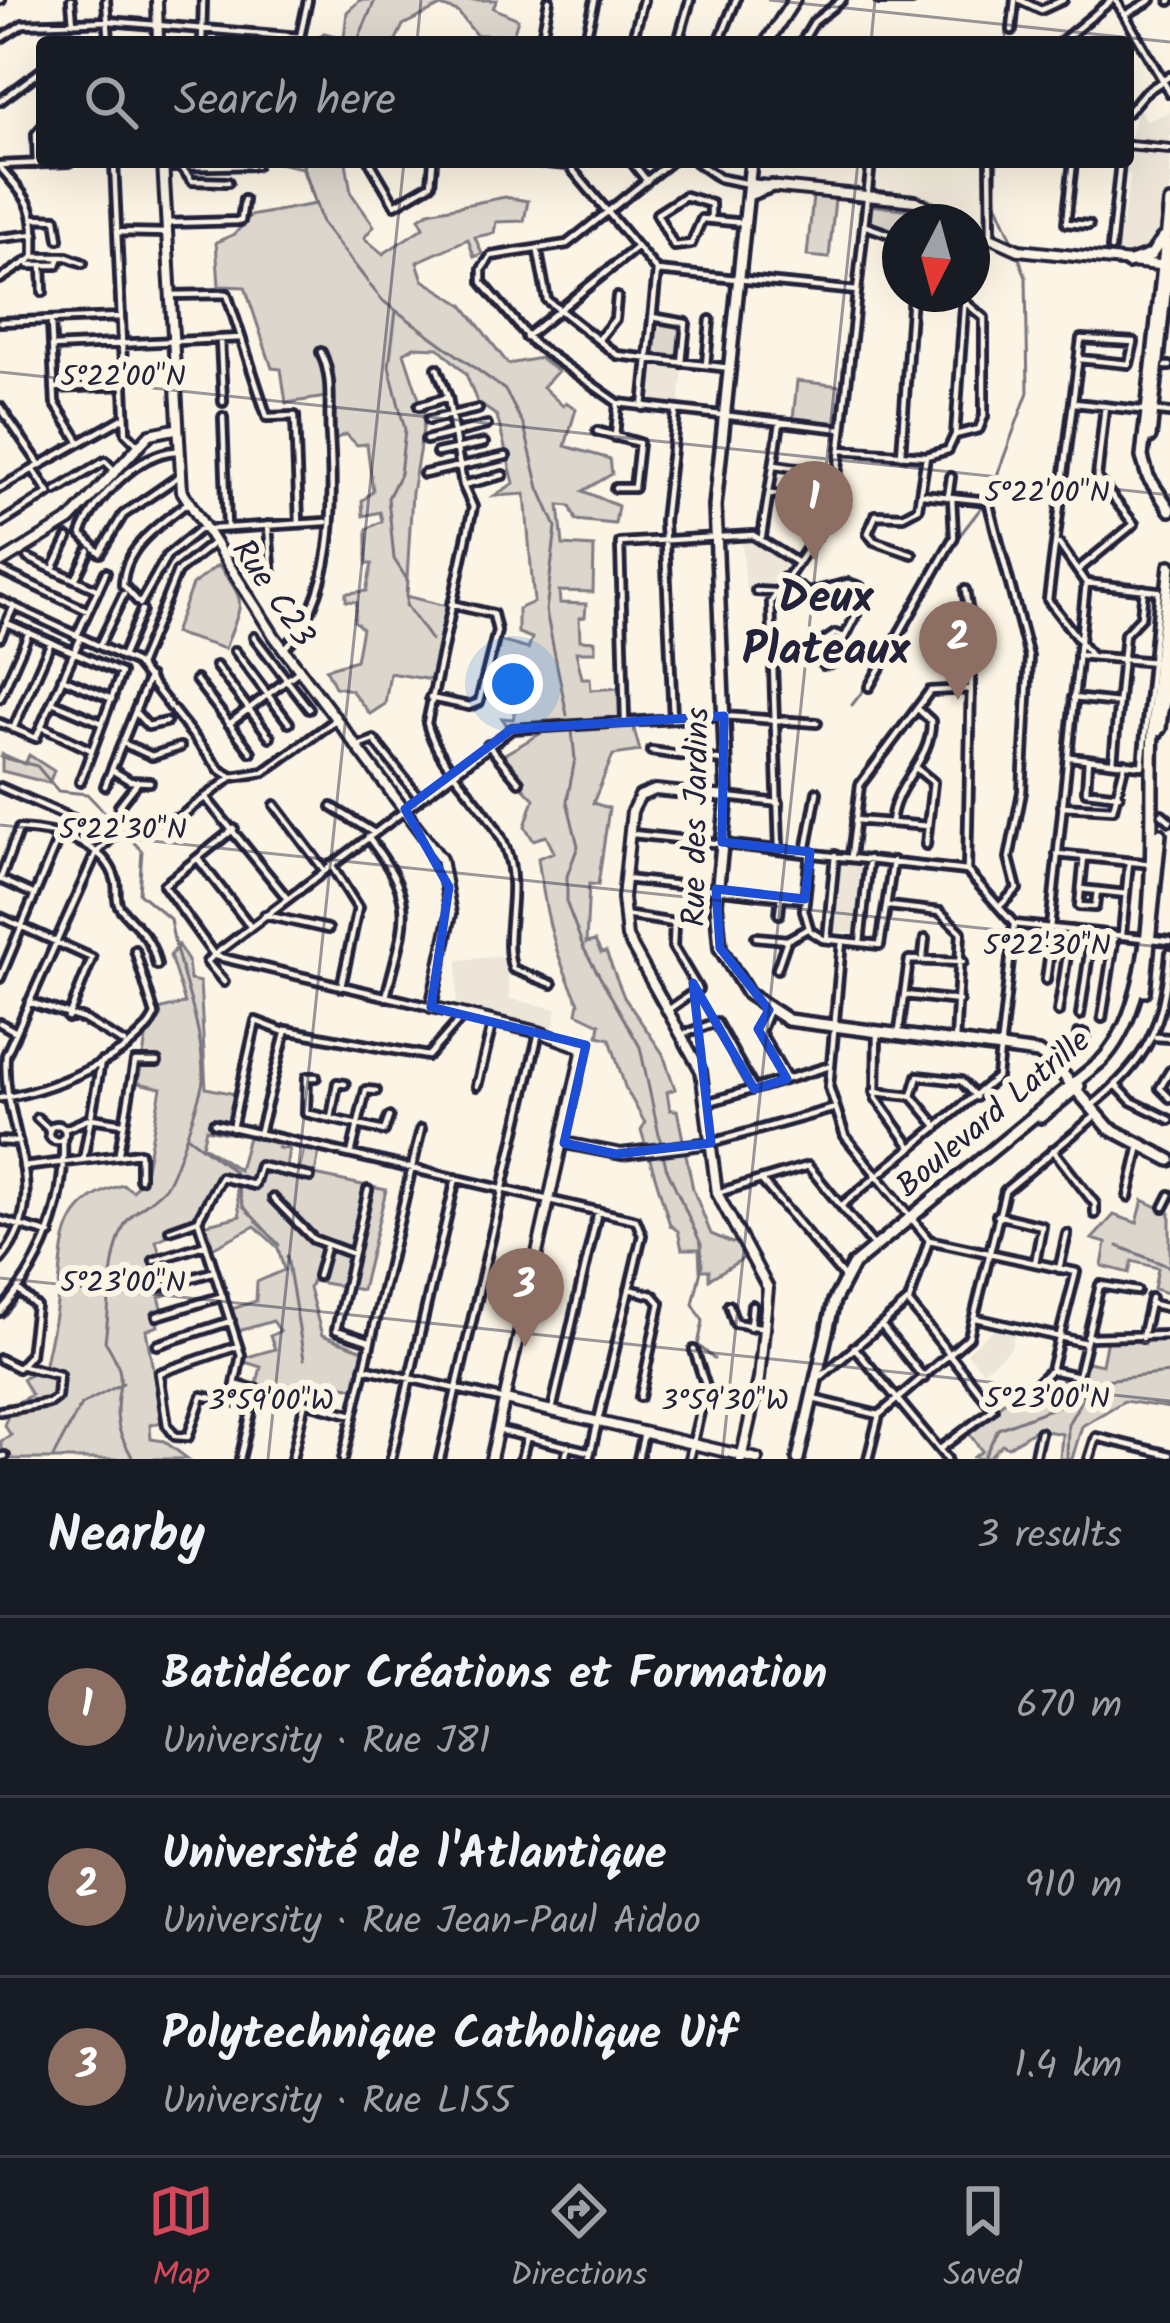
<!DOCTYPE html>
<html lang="en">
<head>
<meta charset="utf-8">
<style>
  :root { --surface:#171b24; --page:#20242c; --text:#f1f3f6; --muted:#9ea1a6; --line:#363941; --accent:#d1495b }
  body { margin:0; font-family:Kalam,sans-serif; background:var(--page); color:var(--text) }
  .compass { position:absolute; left:882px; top:204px; width:108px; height:108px; border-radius:50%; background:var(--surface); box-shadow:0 12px 48px #0002; rotate:186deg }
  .you { position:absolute; left:513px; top:684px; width:42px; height:42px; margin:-30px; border:9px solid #fff; border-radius:50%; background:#1a73e8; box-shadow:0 0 0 18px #1a73e833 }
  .badge { display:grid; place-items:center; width:78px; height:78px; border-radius:50%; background:var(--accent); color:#fff; font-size:39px; font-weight:700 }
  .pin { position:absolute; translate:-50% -99px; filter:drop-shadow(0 3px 6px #0008) }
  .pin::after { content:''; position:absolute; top:63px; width:42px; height:36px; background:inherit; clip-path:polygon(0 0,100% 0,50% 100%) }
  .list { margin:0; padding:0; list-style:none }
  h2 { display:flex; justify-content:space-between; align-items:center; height:156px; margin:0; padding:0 48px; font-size:51px }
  h2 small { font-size:39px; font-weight:400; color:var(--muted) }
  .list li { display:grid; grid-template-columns:78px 1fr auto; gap:36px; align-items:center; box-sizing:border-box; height:180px; padding:0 48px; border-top:3px solid var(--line) }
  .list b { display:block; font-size:45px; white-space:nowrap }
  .list p { margin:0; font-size:39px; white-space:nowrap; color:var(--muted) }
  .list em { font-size:39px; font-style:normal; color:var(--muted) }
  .icon { flex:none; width:66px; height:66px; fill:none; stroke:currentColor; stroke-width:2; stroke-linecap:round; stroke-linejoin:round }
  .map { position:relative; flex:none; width:1170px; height:1459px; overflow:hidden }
  .search { position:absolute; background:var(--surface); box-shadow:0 12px 48px #0002; left:36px; right:36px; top:36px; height:132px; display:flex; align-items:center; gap:30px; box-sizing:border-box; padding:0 42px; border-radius:12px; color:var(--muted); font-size:45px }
  .sheet { height:696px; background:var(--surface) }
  nav { display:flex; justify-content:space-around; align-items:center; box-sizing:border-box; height:168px; border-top:3px solid var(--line); background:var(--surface); font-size:33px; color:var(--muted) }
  nav a { display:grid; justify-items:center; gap:6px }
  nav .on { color:var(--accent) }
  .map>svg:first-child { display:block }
</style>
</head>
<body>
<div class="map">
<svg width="1170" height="1459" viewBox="0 0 1170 1459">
  <rect width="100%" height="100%" fill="#fcf5e5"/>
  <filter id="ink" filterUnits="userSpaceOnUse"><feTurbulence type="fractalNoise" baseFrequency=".00833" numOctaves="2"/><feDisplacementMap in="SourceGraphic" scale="24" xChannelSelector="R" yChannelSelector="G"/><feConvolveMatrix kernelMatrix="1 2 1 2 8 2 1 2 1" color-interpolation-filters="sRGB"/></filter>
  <g filter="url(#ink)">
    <path fill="#ece5d8" d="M1138,107L1147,121L1170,112V141L1161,146L1128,142Z
      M1128,149L1170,154V187L1157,239L1136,254L1117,253L1131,175L1125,173Z
      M651,363L683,366L679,408L651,404Z
      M742,540L768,545L788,561L771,589H746Z
      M837,857L866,860L859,934L829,931Z
      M506,956L510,999L557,1009L553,1028L456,1006L458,960Z
      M997,1326L1015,1332L1011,1348L983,1371L967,1353Z"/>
    <path fill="#dcd6cc" stroke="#7f7c84" stroke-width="3" d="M360,0H497L493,8L518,19L513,35H476L458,12L441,6L403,25L395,42H312L324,33L344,38L347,12Z
      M274,162H346L351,193L374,226L364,238L383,254L424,227L419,218L429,212L505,197L528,201L524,221L496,222L494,233L475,237L482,254L474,257L468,239L417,262L423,280L463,305L508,364L540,358L558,371L543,387L563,406L566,402L576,409L565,446L610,459L612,474L583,491L618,506L615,524L576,520L570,506L559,505L563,545L594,547L593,592L559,591L560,603L586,604L585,617L579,618L580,640L595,641V652H576L582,678H590L591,690L620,688L622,722H632L640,751L613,755L593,803L609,808L598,885L589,884L586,943L595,941L601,953L606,952L624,997L663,1054L675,1089L667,1092L670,1110H677L693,1189L711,1234L732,1243L740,1239L749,1255L709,1279V1270H700L699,1249H682L678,1231L670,1225L641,1130L645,1123L625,1087L610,1039L598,1036L600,1024L577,1013L579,1003C553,952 546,915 538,858L554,852L546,836L533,840L525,826L534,799L496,759L545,731L512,733L502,718L513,719L523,685L490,676L500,641L528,649L532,638L518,633V609L534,602L525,494L494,496L514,483L497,416L477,402L466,374L439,348L414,347L404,353L425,417L412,493L406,596L447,606L432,680L390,673L385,704L370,714L351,690L335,687L326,669L356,660L362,628L354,621L357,602L346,601V593L366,591L372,564H367V529L382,521L380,512L363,516L362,501L373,491L367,444L357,445L346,434L331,441L327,397L286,403L281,369L272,368L245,287L219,286L216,242L235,234L250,216L315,204L302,168Z
      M813,196L835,199L829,258L807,256Z
      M869,205L919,211L917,222H900V236L867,225Z
      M653,319L686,324L678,360L649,359Z
      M797,381L842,386L838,424L793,419Z
      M218,565C249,606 242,600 225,649L174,633L192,585Z
      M2,754L25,764L29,755L54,771L49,783L2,771Z
      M178,945L188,961L190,980L200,982L206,1088L235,1094L227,1133L206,1129L202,1145L239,1170L248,1137L279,1142L278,1148L289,1149L286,1169L299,1171L304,1148L319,1151L315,1175L386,1190L362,1290L312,1281L309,1288L322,1335L366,1351L357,1389L327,1382L322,1404L256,1387L261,1367L245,1362L247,1357L275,1349L270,1336L280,1331L273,1321L239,1331L232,1309L256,1301L257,1282L284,1270L278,1248L255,1226L212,1248L203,1225L240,1216L236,1186L219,1180L194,1224L156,1241L160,1254L150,1258L162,1275L145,1286L147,1292L166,1288L168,1294L159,1297L163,1311L155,1314L158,1326L146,1330L162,1422L150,1425L151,1439L164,1441L188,1459H6L0,1442L11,1435L4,1425L13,1405L31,1395L22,1379L44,1369C48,1347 54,1325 57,1303C65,1250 55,1202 123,1185L133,1191L145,1174L161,1088L138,1083L151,1012L185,1003L170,956Z
      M1143,1200L1170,1213V1294L1154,1289L1158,1268L1132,1261L1129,1273L1102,1266L1106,1243L1092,1239L1114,1215L1137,1223Z
      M1170,1334V1408L1124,1401L1082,1426L1072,1459H1060L1062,1434L1036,1429L1008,1447L1002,1444L987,1459L974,1457L982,1451L967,1431L1023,1387L1039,1402L1066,1376L1079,1379L1084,1361L1102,1365L1107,1339Z"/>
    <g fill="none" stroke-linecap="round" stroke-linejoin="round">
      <path stroke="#78757e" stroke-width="3" d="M357,42L375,0
        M1006,42L1010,0
        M302,162L322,223L368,282
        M997,162L995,200L1011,237
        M1019,258L1026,277L1028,392L985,508L1026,660L1024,708
        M370,285L383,301L505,390L524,426L539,488L556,527L546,611L567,715
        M396,311L389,366L405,430L400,474L388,498L394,559L408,581L406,605L431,640
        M950,548L984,504
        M897,634L921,590
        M852,705L872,679
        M572,731L575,759L567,801L578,846L567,876V904L584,949L640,1047L666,1167L701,1244L702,1266L693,1304L703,1321L698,1345L714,1359
        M0,757L37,766L58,791L87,794L142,851L139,893L170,919C178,973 204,1023 203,1080C202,1092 175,1172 168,1183C157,1201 131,1209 123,1228C107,1265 111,1302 105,1341C134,1386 112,1383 118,1423C119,1436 128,1448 133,1459
        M1021,768L1024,718
        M188,1137L234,1171L243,1206L279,1245
        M1118,1246L1170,1267
        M287,1256L304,1359
        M52,1459L81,1405L123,1383
        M983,1459L998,1429L1071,1401L1103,1380L1170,1373
        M1067,1459L1068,1424L1085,1394"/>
      <g stroke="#22223b" stroke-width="14">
        <path id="minor" d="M0,0H1
          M71,0L73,23
          M106,0L109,42
          M879,0H912
          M1020,0L1041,10L1063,0
          M1116,0L1170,93
          M1170,0V1
          M1125,15L1151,0
          M1012,30L1015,0
          M542,37L549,0
          M0,39L23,24L108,21L300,37L308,0
          M295,40V42
          M202,42L203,0
          M585,42L595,0
          M632,42L643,0
          M678,42L690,0
          M719,42L736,0
          M802,42L814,22L842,0
          M1061,42L1112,0
          M0,101L42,70
          M1128,112L1144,93L1170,76
          M1128,145L1170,149
          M114,162L126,433L138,445
          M370,162L395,205L431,184L433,162
          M534,162L569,165
          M566,162L657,271L857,291
          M632,162L647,181
          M670,162L567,244L491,256L482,269V282L533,343L618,403L842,429
          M696,162L719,178L749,184
          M847,162L870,164
          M990,162L991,235
          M1073,162L1066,223L1089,225
          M37,164L36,134L42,127
          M0,165L69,162
          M0,167C33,206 35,205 34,257L0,279
          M163,167L256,165
          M182,168L192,181L228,182
          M34,218L56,219L59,239
          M711,219V204L685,196L657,214L674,246L691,244L702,219L745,223
          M167,223L241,221L244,200
          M866,226L900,238
          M118,232L166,233
          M0,238L35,234
          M1111,249L1120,162
          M538,252L547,300L617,355L730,368
          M34,257H67L83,263
          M29,265H57L60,257
          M42,265L43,292
          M170,295L227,294L267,417L295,416L299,523
          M652,317L686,323L682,363
          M0,322L120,317
          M51,322L55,403L79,441
          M526,337L637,247
          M220,339L223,402
          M599,339L615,319L617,297
          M52,347L241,338
          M1079,359L1129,364L1134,342L1081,339L1048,600L1091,656
          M706,365L710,320
          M1166,366H1170
          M437,368L448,397L463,485L473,507L427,723C439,771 489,803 506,849C522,892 501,936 513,969L552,984
          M54,388L124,385
          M1074,403L1170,413
          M419,406L448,397
          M0,407L40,465
          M643,407L657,271
          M223,417L227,526
          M429,420L478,409
          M597,431L639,443L634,488H615
          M955,435L979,429L984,416V318L966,303
          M615,437L618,403
          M426,440L487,425
          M840,450L926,456L948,450L955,435L965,294
          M176,451C138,453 93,500 81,534L100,553L123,515L178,477
          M437,453L484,443
          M901,455L912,294
          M775,465L803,469
          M424,474L506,456
          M463,485L503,475
          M0,488L125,417
          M56,491L105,461L115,471
          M772,494L801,497
          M922,494L988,501L1029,657L1022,792L1009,858L1017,889L999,907
          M948,497L951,477
          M186,504C159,525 124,547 123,585L140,604L167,556L199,530L326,522
          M0,524L49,493L33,469
          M268,525L272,579
          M762,536L780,423
          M912,554L874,541L868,533L876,515L903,516L918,508L926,456
          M28,558L98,590
          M53,569L68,538
          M0,570L88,611
          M1078,570L1134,524L1097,478L1105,406
          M76,578L89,551
          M784,578L808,593L848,583L860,587L862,603L831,664L823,665L820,644L835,634L844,637
          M1086,583L1157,591
          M965,590L972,630L967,871
          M756,591L774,592
          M0,600L136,663L220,770L232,777
          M7,623L121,673L80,782
          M77,635L106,572
          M0,637L14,606
          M254,637L309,709
          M947,641H972
          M99,646L124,594
          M284,649C336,598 334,502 330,435C328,406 334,380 321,352
          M235,651L289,723
          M1078,655L1155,662
          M122,657L142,610
          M139,666L177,572L213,543
          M216,666L270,737
          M62,678L112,699
          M196,680L251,752
          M869,687L954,537L952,497
          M0,698L29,632
          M430,698L469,706L479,702L497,631L493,614L451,604
          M1073,698L1118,703
          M52,702L102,723
          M136,713L148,726L166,722
          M673,718L664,521L676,413
          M625,720L620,543L753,535L796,562
          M0,723L36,738L81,637
          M229,724L300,670
          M42,727L91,750
          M13,729L51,642
          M1159,733L1170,687
          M125,744L152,756L180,747
          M488,745L519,782
          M358,746L374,740L418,796
          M651,751L723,761
          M1070,757L1142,766
          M1088,759L1086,791L1119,795
          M1113,762L1125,634L1141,617L1144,589
          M1142,766L1159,591
          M112,770L130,781L150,782
          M105,786L149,677
          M0,787L78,821
          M205,797L287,898
          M727,797L779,803
          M275,805L324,870
          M119,806L137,783
          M1062,806L1113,809L1125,763
          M332,807L374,833
          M1162,814L1170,821
          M855,820L928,826L933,782L916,768
          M891,823C894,782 932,762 931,721L918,709
          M633,834L967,871
          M368,837C420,905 405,919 386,997
          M926,845L928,826
          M779,849L771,602L827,520L835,496L871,162
          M806,852L817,792
          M810,852L804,910L810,931L823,939L880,945L893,861
          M1057,854L1152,864
          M851,856L860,785L930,691L969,689
          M1084,857L1079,906L1095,907L1097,891
          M198,859L250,926
          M331,865L358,908L341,987
          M967,871L1014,924L1170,941
          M0,879L33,894
          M625,879L805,899
          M0,880L19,829C54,831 107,842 116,882C118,893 114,901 122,910C140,931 151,936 157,965
          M1081,889L1126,894
          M889,906L940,912L961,932L955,1042
          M779,914L781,896
          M265,915L328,929
          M624,915L674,923L673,947L698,989L668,1010
          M0,917L92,958L68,1018
          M1050,928L1086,583L1059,544
          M1122,934L1129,862
          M756,937L787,940L807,929
          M827,939L835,855
          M842,941L829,1087L845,1136L929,1240L1076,1272L1051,1370
          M860,943L869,859
          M214,955L512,729L724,716L817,723
          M215,956L431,1007
          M923,957L925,939
          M777,969L787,940
          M0,978L60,834
          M1046,980L1053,929
          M224,982L207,962L214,955L164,885L234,829
          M905,995L959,1001
          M29,1002L83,1019L124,1043
          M769,1010L760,1032L787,1079L830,1066
          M1058,1012L1071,930
          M1080,1015L1092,933
          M1102,1018L1115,935
          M0,1023L16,1032
          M899,1031L909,960L963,962
          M684,1034L716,1022L754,1089L706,1103
          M877,1034L876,1098L912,1148
          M1078,1034H1085V1041H1078Z
          M1156,1037L1170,1038
          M1055,1065L1080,1043
          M1170,1071L1160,1088L1170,1098
          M316,1077H307L306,1113L384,1131L389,1117
          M1116,1085L1131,1101L1170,1120
          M477,1086L493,1021
          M754,1089L787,1079
          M874,1092L912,1096L938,1127
          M912,1096L918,1076L961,1081L976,1097
          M0,1098C44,1093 136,1057 155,1015L135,950
          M1090,1107C1149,1061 1163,1026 1170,953
          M37,1118L50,1130
          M331,1119L337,1083L345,1084
          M214,1123L636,1220L642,1235L589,1459
          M49 1133a8 8 0 1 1 16 0a8 8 0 1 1-16 0Z
          M232,1128L256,1021L282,1031
          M65,1129L91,1118L122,1123
          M259,1134L286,1030L428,1056L463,1016
          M0,1141L16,1142
          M711,1143L832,1109
          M1053,1150L1095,1204V1214
          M119,1152L135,1062H157
          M351,1154L366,1090L376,1091
          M83,1160L101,1062
          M23,1167L140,1153V1179
          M762,1181L844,1277
          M368,1190L336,1330L369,1341
          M717,1193L808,1166L873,1245
          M1128,1197L1140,1145
          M273,1198L313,1239L353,1254
          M842,1205L997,1077L1014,924
          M1164,1207L1170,1195
          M997,1215L1042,1226L1035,1263
          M0,1220L50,1234
          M198,1220L241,1355L232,1400
          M170,1230L198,1220L221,1177L254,1185L260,1166L310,1177
          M0,1260C57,1193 0,1127 6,1055L96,853L131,819H177L232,777L264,772L337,719
          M154,1261L206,1244
          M1059,1269L1067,1234
          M318,1276L326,1247
          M160,1287L212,1272
          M629,1289L653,1295L660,1303L640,1397
          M908,1302L993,1409L940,1449
          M1152,1304L1170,1308
          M729,1305L735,1323L766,1328
          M0,1312C43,1264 66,1204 63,1138
          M157,1316L223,1296
          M975,1318L1086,1343
          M882,1326L924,1378
          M750,1327L752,1305
          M1087,1337L1170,1335
          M1142,1338L1151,1298
          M157,1345L231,1321
          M238,1346L159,1373L167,1425L175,1436L188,1437L202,1396L252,1406
          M854,1347L947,1459
          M0,1359L18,1368L30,1355L36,1306L19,1291
          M364,1368L505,1400
          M1051,1370L1078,1376L1100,1285L1137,1291
          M822,1376L909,1301L929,1240
          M238,1385L353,1415
          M1032,1388L1051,1370
          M817,1400L879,1415
          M552,1410L598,1211
          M0,1411L49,1403L57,1397L59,1375L23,1366
          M498,1430L591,1452
          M0,1457L5,1456
          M240,1459L255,1395
          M292,1459L304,1406
          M343,1459L421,1129
          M391,1459L456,1178
          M440,1459L539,1032
          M521,1459L527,1437
          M565,1459L568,1446
          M638,1459L644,1433
          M689,1459L706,1387L694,1350
          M868,1459L879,1415L969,1337L1005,1191L1094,1117
          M1034,1459L1040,1432
          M1089,1459L1096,1437L1170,1455"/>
      </g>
      <g stroke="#22223b" stroke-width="16">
        <path id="tertiary" d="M157,0L158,42
          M163,162L182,491L274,636L441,859L451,914L431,1007L539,1032L583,1048L491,1459
          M749,184L915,201L963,222
          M972,229L1019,250L1168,266
          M0,563L70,520L150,434L175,429
          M727,797L655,790L640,796L632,811L623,898L627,937L701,1071L717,1193L768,1288L759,1379L741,1459
          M565,1143L621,1154L711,1143
          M505,1400L757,1459"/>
      </g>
      <g stroke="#22223b" stroke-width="18">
        <path id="secondary" d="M767,42L794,0
          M751,162L715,506L727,797L716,903L720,948L748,994L788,1020L1038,1053L1055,1065L1109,1128L1170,1160
          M748,195L772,186
          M1170,203L1142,457L1148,477L1170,510
          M1128,263L1151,255L1162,239
          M1150,437L1170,246
          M1160,728L1170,629
          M1144,991L1160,834
          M1041,1117L1079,1086
          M798,1459L834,1301L853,1265L1101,1061C1166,995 1148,819 1153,731C1156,676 1164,621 1170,566"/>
      </g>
      <use href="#minor" stroke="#fcf5e5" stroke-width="4.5"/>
      <use href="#tertiary" stroke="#fcf5e5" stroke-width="8"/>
      <use href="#secondary" stroke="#fcf5e5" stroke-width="9"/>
    </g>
  </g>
  <path fill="none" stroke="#1d4ed8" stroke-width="9" stroke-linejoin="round" d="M724,716L722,842L810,852L805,899L716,889L720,948L769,1010L758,1029L787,1079L754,1089L693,983L711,1143L616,1154L564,1143L586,1045L431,1007L449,887L405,809L512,729Z"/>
  <path fill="none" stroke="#22223b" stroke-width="3" stroke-opacity="0.45" d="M769,0L1170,42M417,42L421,0M871,42L875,0M0,372L1170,495M0,825L1170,948M0,1278L1170,1401M268,1459L404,162M722,1459L858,162"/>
  <g text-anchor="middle" stroke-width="12" stroke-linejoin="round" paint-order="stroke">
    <g font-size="33" fill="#22223b" stroke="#fcf5e5">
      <text transform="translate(275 592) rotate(56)" y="12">Rue C23</text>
      <text transform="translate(694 817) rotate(-89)" y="12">Rue des Jardins</text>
      <text transform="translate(992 1112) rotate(-40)" y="12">Boulevard Latrille</text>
    </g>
    <g font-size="45" font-weight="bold" fill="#22223b" stroke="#fcf5e5">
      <text x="826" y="612">Deux<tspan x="826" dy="52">Plateaux</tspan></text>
    </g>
  </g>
  <g font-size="30" text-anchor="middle" fill="#22223b" stroke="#fcf5e5" stroke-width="12" stroke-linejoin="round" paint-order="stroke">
    <text x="123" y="386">5°22'00"N</text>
    <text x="1047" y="502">5°22'00"N</text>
    <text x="123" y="839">5°22'30"N</text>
    <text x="1047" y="955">5°22'30"N</text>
    <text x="123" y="1292">5°23'00"N</text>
    <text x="1047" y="1408">5°23'00"N</text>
    <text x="271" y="1410">3°59'00"W</text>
    <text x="725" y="1410">3°59'30"W</text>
  </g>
</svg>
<svg class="compass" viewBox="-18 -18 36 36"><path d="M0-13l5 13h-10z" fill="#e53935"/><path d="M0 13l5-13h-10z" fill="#9ea1a6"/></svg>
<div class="you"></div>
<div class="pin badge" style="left:814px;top:560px;background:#8d6e63">1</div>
<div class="pin badge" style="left:958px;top:700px;background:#8d6e63">2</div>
<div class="pin badge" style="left:525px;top:1347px;background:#8d6e63">3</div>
<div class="search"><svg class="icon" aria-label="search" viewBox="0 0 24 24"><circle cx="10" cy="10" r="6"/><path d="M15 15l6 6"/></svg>Search here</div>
</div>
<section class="sheet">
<h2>Nearby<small>3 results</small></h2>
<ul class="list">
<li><span class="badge" style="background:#8d6e63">1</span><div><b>Batidécor Créations et Formation</b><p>University · Rue J81</p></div><em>670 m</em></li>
<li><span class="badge" style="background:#8d6e63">2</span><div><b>Université de l'Atlantique</b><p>University · Rue Jean-Paul Aidoo</p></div><em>910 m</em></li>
<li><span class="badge" style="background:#8d6e63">3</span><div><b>Polytechnique Catholique Uif</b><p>University · Rue L155</p></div><em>1.4 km</em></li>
</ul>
</section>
<nav>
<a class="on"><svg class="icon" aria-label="map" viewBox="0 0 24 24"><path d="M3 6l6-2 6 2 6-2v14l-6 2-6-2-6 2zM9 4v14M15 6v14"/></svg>Map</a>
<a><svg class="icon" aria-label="directions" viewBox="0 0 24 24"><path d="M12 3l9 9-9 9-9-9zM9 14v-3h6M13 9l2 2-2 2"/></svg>Directions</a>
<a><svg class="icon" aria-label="saved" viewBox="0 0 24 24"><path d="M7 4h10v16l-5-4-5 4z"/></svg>Saved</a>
</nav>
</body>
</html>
